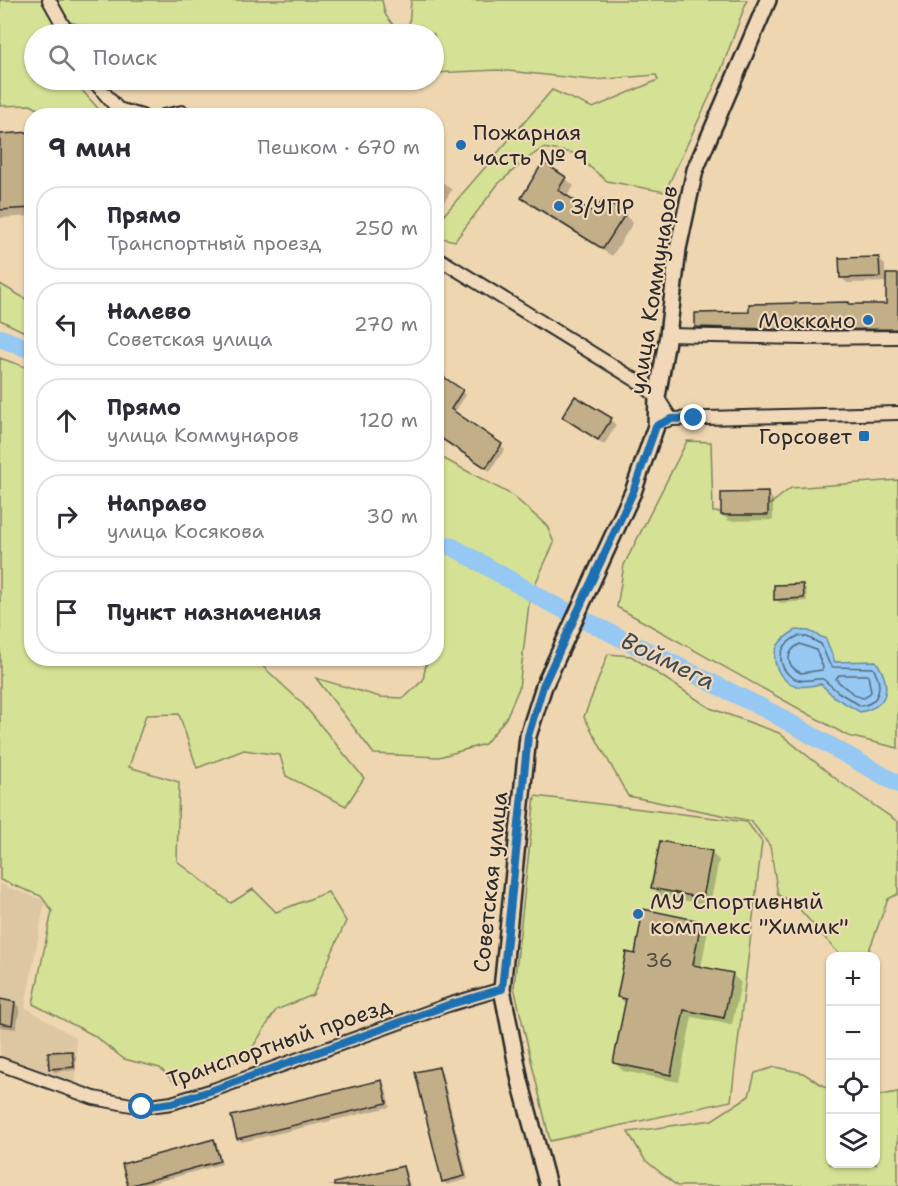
<!DOCTYPE html>
<html lang="ru">
<head>
<meta charset="utf-8">
<style>
  :root { --surface:#fff; --page:#f2f2f3; --text:#2b2b33; --muted:#7c7c81; --line:#e1e1e2 }
  body { margin:0; font-family:"Shantell Sans",sans-serif; background:var(--page); color:var(--text) }
  .controls { position:absolute; right:18px; bottom:18px; display:grid; overflow:hidden; border-radius:12px; box-shadow:0 2px 4px #0004 }
  .controls button { width:54px; height:54px; display:grid; place-items:center; padding:0; border:0; border-bottom:2px solid var(--line); background:var(--surface); color:var(--text); font:30px sans-serif }
  .stop { position:absolute; width:18px; height:18px; margin:-14px; border:4px solid #1f6fb2; border-radius:50%; background:#fff }
  .stop.end { background:#1f6fb2; border-color:#fff; box-shadow:0 2px 6px #0008 }
  .list { margin:0; padding:0; list-style:none }
  h2 { display:flex; justify-content:space-between; align-items:center; height:78px; margin:0; padding:0 24px; font-size:26px }
  h2 small { font-size:20px; font-weight:400; color:var(--muted) }
  .list li { display:grid; grid-template-columns:39px 1fr auto; gap:18px; align-items:center; box-sizing:border-box; height:84px; margin:0 12px 12px; padding:0 12px; border:2px solid var(--line); border-radius:24px }
  .list b { display:block; font-size:22px; white-space:nowrap }
  .list p { margin:0; font-size:20px; white-space:nowrap; color:var(--muted) }
  .list em { font-size:20px; font-style:normal; color:var(--muted) }
  .icon { flex:none; width:33px; height:33px; fill:none; stroke:currentColor; stroke-width:2; stroke-linecap:round; stroke-linejoin:round }
  .map { position:relative; flex:none; width:898px; height:1186px; overflow:hidden }
  .search { position:absolute; background:var(--surface); box-shadow:0 2px 4px #0004; left:24px; top:24px; width:420px; height:66px; display:flex; align-items:center; gap:15px; box-sizing:border-box; padding:0 21px; border-radius:33px; color:var(--muted); font-size:22px }
  .panel { position:absolute; background:var(--surface); box-shadow:0 2px 4px #0004; left:24px; top:108px; width:420px; height:558px; border-radius:24px }
  .map>svg:first-child { display:block }
</style>
</head>
<body>
<div class="map">
<svg width="898" height="1186" viewBox="0 0 898 1186">
  <rect width="100%" height="100%" fill="#eed6b0"/>
  <filter id="ink" filterUnits="userSpaceOnUse"><feTurbulence type="fractalNoise" baseFrequency=".0167" numOctaves="2"/><feDisplacementMap in="SourceGraphic" scale="12" xChannelSelector="R" yChannelSelector="G"/><feConvolveMatrix kernelMatrix="1 2 1 2 8 2 1 2 1" color-interpolation-filters="sRGB"/></filter>
  <g filter="url(#ink)">
    <path fill="#ddc7a2" d="M0,884L45,901L25,1007L76,1038V1084L0,1055Z"/>
    <path fill="#d5e194" stroke="#808660" stroke-width="1.5" d="M0,0H382L385,14L396,29L409,28L411,0H747L719,76L665,192L607,181L573,153L543,148L524,161L498,184L455,241L437,237V223L552,90L593,108L658,80L656,75L593,80L498,70L434,73V34H172L161,32L115,34L63,20L53,28L56,34H34V80H76L80,88L104,115H47L31,105L0,106Z
      M0,284L31,302V335L0,320Z
      M0,358L31,369L32,658L255,659L303,704L364,778L346,806L286,776L280,755L244,750L197,768L179,714L146,715L129,767L179,782L177,861L231,903L253,889L276,912L328,892L346,921L313,995L276,1010L246,1058L175,1083L160,1068L124,1059L93,1035L33,1004L52,911L41,896L0,880Z
      M687,441L711,442L713,512L759,513L791,488L898,480V748L848,736L617,607L624,565Z
      M437,455L512,495L547,526L554,543L530,595L519,688L506,718L485,744L439,757L374,754L316,678L380,697L404,698L423,680L427,659L436,658Z
      M608,654L631,656L710,708L779,733L840,782L898,822V894L888,899L867,956H841L794,903L778,895L770,846L751,821L628,796L584,717Z
      M535,796L747,822L762,842L731,1101L550,1141L514,987Z
      M775,1067L803,1073L830,1090V1164H876V1096L898,1092V1186H677L645,1160L628,1132L712,1120L749,1096L755,1073Z"/>
    <path fill="#95c8f2" stroke="#6b89a2" stroke-width="1.5" d="M796,630L809,631L826,639L835,662L876,661C891,684 891,706 860,712L834,697L821,684C814,685 804,688 797,686C780,682 769,661 778,645C783,638 789,634 796,630Z"/>
    <path fill="#0003" d="M112,80H180V84L118,88Z
      M32,134V216L0,218V135Z
      M544,164L565,178L574,186L566,197L595,215H625L633,223L612,256L531,206L523,198Z
      M436,177L452,190L436,214Z
      M879,259L885,265V276H898V334L703,333L697,327L751,313L848,303L851,306L887,305V282L847,283L841,277Z
      M436,374L466,395L454,413L505,449L490,471L436,435Z
      M564,417L611,420L616,425L604,445L570,423Z
      M767,494L773,499V520L729,521L723,515Z
      M803,586L806,589L807,601L780,603L776,599Z
      M711,852L719,860L710,905L661,896L652,887Z
      M700,922L708,930L701,968L732,974L741,983L732,1025L692,1017L679,1082L623,1071L615,1063L626,1004L619,997L636,956Z
      M0,1001L15,1003L20,1008L16,1029L0,1027Z
      M72,1052L76,1056V1070L54,1072L51,1068Z
      M439,1068L442,1072L468,1179L447,1185L443,1181Z
      M381,1082L385,1085L390,1107L242,1142L238,1138Z
      M213,1141L217,1144L222,1164L142,1186L130,1185Z
      M403,1167L406,1171L410,1186H328Z"/>
    <g fill="none" stroke-linecap="round" stroke-linejoin="round">
      <path stroke="#556a7b" stroke-width="1.5" d="M798,636L807,637L821,644L829,663L833,667L873,668C883,683 881,703 861,706L838,692L823,679C816,678 806,682 799,680C785,677 777,661 783,649C786,643 792,639 798,636Z
        M800,644L816,650L823,667L822,670L801,673C785,666 785,652 800,644Z
        M839,675H868L871,692C869,694 866,698 863,698C856,697 840,684 836,679Z"/>
      <path stroke="#95c8f2" stroke-width="18" d="M0,338L32,350
        M436,543L453,547L550,603L769,711L898,784"/>
    </g>
    <path fill="#c3af87" stroke="#2b2b2b" stroke-width="1.5" d="M32,132V208L0,210V134Z
      M543,162L566,177L558,190L594,213L603,199L626,213L603,249L521,198Z
      M879,257L880,277L840,278L839,258Z
      M886,274H898V329L803,330L695,327V313L749,312V304L849,302V304H886Z
      M436,372L463,390L451,409L502,444L486,468L436,435Z
      M575,396L612,418L598,440L562,417Z
      M768,492V515H721V493Z
      M803,584L804,598L774,600V585Z
      M660,841L712,851L703,898L651,888Z
      M643,909L701,921L693,965L733,973L724,1018L684,1010L671,1075L613,1063L626,999L617,997L626,952L635,954Z
      M0,999L15,1002L12,1025L0,1023Z
      M72,1051L74,1067L49,1069L48,1052Z
      M439,1067L465,1176L442,1182L415,1072Z
      M382,1080L387,1103L237,1139L231,1116Z
      M214,1139L220,1161L128,1186L122,1164Z
      M403,1166L408,1186H334V1183Z"/>
    <g fill="none" stroke-linecap="round" stroke-linejoin="round">
      <g stroke="#2b2b2b" stroke-width="16">
        <path id="minor" d="M49,0L68,34
          M93,80L118,109L142,116
          M163,116L182,112L189,116
          M436,257L642,384L657,397L671,419
          M668,335L803,338L898,337
          M665,421L671,419L898,413
          M0,1064L94,1098L142,1107L172,1103L213,1090L448,1005L502,989"/>
      </g>
      <g stroke="#2b2b2b" stroke-width="20">
        <path id="tertiary" d="M548,1186L520,1081L502,989L528,736L544,686L633,492L656,426L657,397L668,335L678,249L695,170L768,0"/>
      </g>
      <use href="#minor" stroke="#f0d8b8" stroke-width="12"/>
      <use href="#tertiary" stroke="#f0d8b8" stroke-width="15"/>
    </g>
  </g>
  <g fill="none" stroke-linecap="round" stroke-linejoin="round" filter="url(#ink)">
    <path stroke="#1f6fb2" stroke-width="8" d="M142,1107L172,1103L213,1090L448,1005L502,989L528,736L543,686L633,492L656,426L671,419L694,418"/>
  </g>
  <g fill="#1f6fb2" stroke="#f0d8b8" stroke-width="2">
    <circle cx="461" cy="145" r="6"/>
    <circle cx="559" cy="206" r="6"/>
    <circle cx="868" cy="320" r="6"/>
    <rect x="858" y="430" width="12" height="12" rx="3"/>
    <circle cx="638" cy="914" r="6"/>
  </g>
  <g text-anchor="middle" stroke-width="4.5" stroke-linejoin="round" paint-order="stroke">
    <g font-size="20" fill="#514c42">
      <text x="659" y="967">36</text>
    </g>
    <g font-size="22" fill="#2b2b2b" stroke="#f0d8b8" text-anchor="start">
      <text x="473" y="140">Пожарная<tspan x="473" dy="25">часть № 9</tspan></text>
      <text x="571" y="214">З/УПР</text>
      <text x="856" y="328" text-anchor="end">Моккано</text>
      <text x="852" y="444" text-anchor="end">Горсовет</text>
      <text x="650" y="909">МУ Спортивный<tspan x="650" dy="25">комплекс "Химик"</tspan></text>
    </g>
    <g font-size="22" fill="#2b2b2b" stroke="#f0d8b8">
      <text transform="translate(653 290) rotate(-81)" y="8">улица Коммунаров</text>
      <text transform="translate(490 882) rotate(-84)" y="8">Советская улица</text>
      <text transform="translate(279 1042) rotate(-19)" y="8">Транспортный проезд</text>
    </g>
    <g font-size="24" font-style="italic" fill="#404a53" stroke="#f0d8b8">
      <text transform="translate(668 661) rotate(26)" y="8">Воймега</text>
    </g>
  </g>
</svg>
<div class="controls">
<button>+</button>
<button>−</button>
<button><svg class="icon" aria-label="locate" viewBox="0 0 24 24"><circle cx="12" cy="12" r="6"/><path d="M12 2v4M12 18v4M2 12h4M18 12h4"/></svg></button>
<button><svg class="icon" aria-label="layers" viewBox="0 0 24 24"><path d="M12 4l9 5-9 5-9-5zM3 14l9 5 9-5"/></svg></button>
</div>
<div class="stop" style="left:142px;top:1107px"></div>
<div class="stop end" style="left:694px;top:418px"></div>
<div class="search"><svg class="icon" aria-label="search" viewBox="0 0 24 24"><circle cx="10" cy="10" r="6"/><path d="M15 15l6 6"/></svg>Поиск</div>
<section class="panel">
<h2>9 мин<small>Пешком · 670 m</small></h2>
<ul class="list">
<li><svg class="icon" aria-label="ahead" viewBox="0 0 24 24"><path d="M12 20V5M6 11l6-6 6 6"/></svg><div><b>Прямо</b><p>Транспортный проезд</p></div><em>250 m</em></li>
<li><svg class="icon" aria-label="left" viewBox="0 0 24 24"><path d="M17 20v-9H6M10 6l-5 5 5 5"/></svg><div><b>Налево</b><p>Советская улица</p></div><em>270 m</em></li>
<li><svg class="icon" aria-label="ahead" viewBox="0 0 24 24"><path d="M12 20V5M6 11l6-6 6 6"/></svg><div><b>Прямо</b><p>улица Коммунаров</p></div><em>120 m</em></li>
<li><svg class="icon" aria-label="right" viewBox="0 0 24 24"><path d="M7 20v-9h11M14 6l5 5-5 5"/></svg><div><b>Направо</b><p>улица Косякова</p></div><em>30 m</em></li>
<li><svg class="icon" aria-label="arrive" viewBox="0 0 24 24"><path d="M6 21V4h12l-3 4 3 4H6"/></svg><div><b>Пункт назначения</b></div></li>
</ul>
</section>
</div>
</body>
</html>
